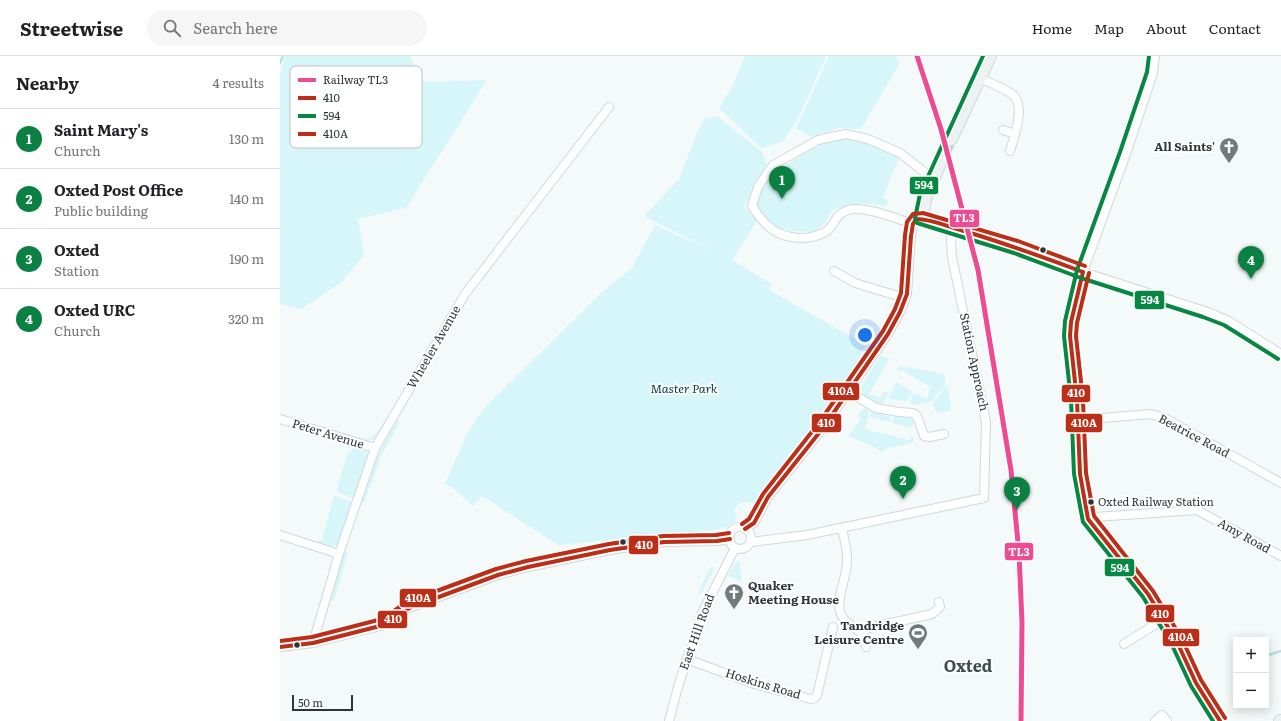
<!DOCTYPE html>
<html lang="en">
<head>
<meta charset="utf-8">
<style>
  :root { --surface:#fff; --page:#f6f6f6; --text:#202124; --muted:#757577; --line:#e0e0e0; --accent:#0b8043 }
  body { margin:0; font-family:Literata,serif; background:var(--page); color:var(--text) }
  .controls { position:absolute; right:12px; bottom:12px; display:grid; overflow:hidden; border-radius:0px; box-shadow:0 2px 10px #0003 }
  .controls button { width:36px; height:36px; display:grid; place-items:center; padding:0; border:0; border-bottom:1px solid var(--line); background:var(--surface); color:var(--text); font:20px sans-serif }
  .scale { position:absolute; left:12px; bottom:10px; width:61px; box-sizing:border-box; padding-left:4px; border:2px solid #2d3536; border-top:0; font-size:11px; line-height:14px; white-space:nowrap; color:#2d3536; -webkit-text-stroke:3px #fff; paint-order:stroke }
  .you { position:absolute; left:585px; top:279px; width:14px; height:14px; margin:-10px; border:3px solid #fff; border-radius:50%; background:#1a73e8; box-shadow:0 0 0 6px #1a73e833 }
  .badge { display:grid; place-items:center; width:26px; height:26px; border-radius:50%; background:var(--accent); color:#fff; font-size:13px; font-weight:700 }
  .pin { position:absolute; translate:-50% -33px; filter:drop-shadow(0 1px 2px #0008) }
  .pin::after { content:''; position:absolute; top:21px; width:14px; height:12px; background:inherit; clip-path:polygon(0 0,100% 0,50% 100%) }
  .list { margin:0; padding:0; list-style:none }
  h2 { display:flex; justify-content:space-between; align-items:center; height:52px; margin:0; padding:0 16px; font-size:17px }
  h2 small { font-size:13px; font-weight:400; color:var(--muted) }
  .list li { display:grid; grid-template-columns:26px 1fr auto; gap:12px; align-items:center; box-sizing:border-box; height:60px; padding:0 16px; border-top:1px solid var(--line) }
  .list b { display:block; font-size:15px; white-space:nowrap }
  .list p { margin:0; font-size:13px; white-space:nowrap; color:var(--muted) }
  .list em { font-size:13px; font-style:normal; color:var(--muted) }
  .icon { flex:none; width:22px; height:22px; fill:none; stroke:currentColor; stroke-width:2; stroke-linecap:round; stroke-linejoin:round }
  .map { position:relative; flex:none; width:1001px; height:665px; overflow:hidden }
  header { display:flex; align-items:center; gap:24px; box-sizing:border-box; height:56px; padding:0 20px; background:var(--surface); border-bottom:1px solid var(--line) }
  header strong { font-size:19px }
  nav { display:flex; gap:22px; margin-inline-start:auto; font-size:14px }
  .search { width:280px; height:36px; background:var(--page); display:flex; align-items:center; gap:10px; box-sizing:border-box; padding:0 14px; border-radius:22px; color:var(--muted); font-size:15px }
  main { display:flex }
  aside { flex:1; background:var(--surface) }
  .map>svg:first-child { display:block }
</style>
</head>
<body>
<header>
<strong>Streetwise</strong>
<div class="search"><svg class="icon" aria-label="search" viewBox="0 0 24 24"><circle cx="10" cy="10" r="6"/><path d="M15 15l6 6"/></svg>Search here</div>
<nav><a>Home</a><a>Map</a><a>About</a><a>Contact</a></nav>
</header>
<main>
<aside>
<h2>Nearby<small>4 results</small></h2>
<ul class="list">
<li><span class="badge">1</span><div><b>Saint Mary's</b><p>Church</p></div><em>130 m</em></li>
<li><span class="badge">2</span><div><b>Oxted Post Office</b><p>Public building</p></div><em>140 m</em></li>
<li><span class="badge">3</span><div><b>Oxted</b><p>Station</p></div><em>190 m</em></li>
<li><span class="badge">4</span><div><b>Oxted URC</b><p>Church</p></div><em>320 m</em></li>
</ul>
</aside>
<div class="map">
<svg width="1001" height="665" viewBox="0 0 1001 665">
  <rect width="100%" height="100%" fill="#f4fafa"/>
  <path fill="#d6f6f9" d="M5,0H130L140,26L207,24L126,152L78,163L84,199L62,226L21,253L0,248V19Z
    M465,0H546L517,65L503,85L481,92L439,52L453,29Z
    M549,0H616L620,7L581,73L559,72L532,81L516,73Z
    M437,60L483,97L487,111L464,150L477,165L452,204L492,228L489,234L586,289L571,318L545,359L482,441L474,448C465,445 459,445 454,454L457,465L443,473L278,489L202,440L193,450L172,431L165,428L187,378L205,351L320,238L352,212L375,169L437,197L364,160L399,123L418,74L424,63Z
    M565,83L588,87L620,99L603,142L608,144L606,150L581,147L576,150L560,151L552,155L545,167L533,176L511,175L493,170L477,153L476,139L496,116L518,101L540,88Z
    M600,300L610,302L589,338L600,342L605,335L609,337L603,347H597L584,340L581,331Z
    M620,310L665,318V329L652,345L633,349L629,346L634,337L647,343L650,331L622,314L620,316L617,314Z
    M616,326L633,336L627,345L608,343Z
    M666,330H668L671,354L660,357L654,353L653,347Z
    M584,352L590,354L585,373L629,384L632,379L634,386L606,393L602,396L590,389L568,380L581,363L578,360Z
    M591,355L612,361L610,366L590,361Z
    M614,360C622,361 629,358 635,365L632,372L612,367Z
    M117,363L120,366L101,400L98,399Z
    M104,365L107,367C100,377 98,384 84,385L41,372L42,370L84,383C96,382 99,374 104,365Z
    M44,380L84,392L87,395L89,400L74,443L59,436L57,433L67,398L73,392L43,382Z
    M97,400L101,401L84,447H81Z
    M54,440L74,447L60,486L57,489L53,490L38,487L39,484L43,485V479Z
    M64,496L68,497L54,545L50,544Z
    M459,505L462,526L448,520L454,509Z
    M431,510L434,513L421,538L418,536Z
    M194,518L195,520L147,537L146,535Z"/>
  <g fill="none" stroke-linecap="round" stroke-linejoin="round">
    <path stroke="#b2e2e6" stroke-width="2.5" d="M0,7L3,0
      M986,600L1001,595"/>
    <path stroke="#ccd3d3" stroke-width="12" stroke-dasharray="12 6" stroke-linecap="butt" d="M664,98L671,83"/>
    <g stroke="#d1d8d8" stroke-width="10">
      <path id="street" d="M875,0L873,17L846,98L803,216L925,255L947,264L1001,298
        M699,22C708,26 726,33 733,39C746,50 734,81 730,95
        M723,74L735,78
        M633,168C617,163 583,149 568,154C555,158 555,169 547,175C531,185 506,184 492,173C484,168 477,158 472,150L478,131L493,109L538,84L566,78L588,83L620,97L653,123
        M554,215L575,227L618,240L623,250
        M569,334L579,342L596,352L619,356L633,357L637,360L644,380L650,381L664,378
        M0,363L95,392
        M797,364L871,358L885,362L1001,427
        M809,465L815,461L917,454L1001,500
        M449 482a11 11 0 1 1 22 0a11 11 0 1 1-22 0Z
        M562,472C564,483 568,495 567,506C567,521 556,541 560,555C565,574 584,568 586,591
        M465,473L474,467L488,441L543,372L608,278L620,256L627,238L631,180L633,168L635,164
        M0,479L59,498
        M471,486L527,479L704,442L706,366L672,201L671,182L673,172
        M582,576L589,572L652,558L660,551L659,546
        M33,587L59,498L95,392L185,238L329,51
        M844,588L884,563
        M0,591L33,587L104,569L129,552L218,519L248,511L330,494L384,486L437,485L450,483
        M407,603L474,628L531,643L535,642L537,639L553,571
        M389,665L398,631L422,557L455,492
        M875,665L882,659L887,665"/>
    </g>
    <g stroke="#d1d8d8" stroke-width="14">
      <path id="secondary" d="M671,83L710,0
        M664,98L646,140L641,163L684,175
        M696,178L736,191L803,216L791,266L790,280L797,344L800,418L808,463L868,538L897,586L916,627L940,665
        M1000,665H1001"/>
    </g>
    <use href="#street" stroke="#fdfefe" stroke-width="8"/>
    <use href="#secondary" stroke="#ecf2f2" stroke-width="12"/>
    <g stroke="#fff" stroke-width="7">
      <path id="bus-1" d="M803,216L791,266L790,280L797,344L800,418L808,463L868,538L897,586L916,627L940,665
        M465,473L474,467L488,441L543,372L608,278L620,256L627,238L631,180L633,168L636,163C652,163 669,171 684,175C724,187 763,201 803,216
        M0,591L33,587L104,569L129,552L218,519L248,511L330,494L384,486L437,485L450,483"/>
    </g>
    <g stroke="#fff" stroke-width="7">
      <path id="bus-2" d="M703,0L640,138L635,162L637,167L734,197L801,222L923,261L944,269L998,303
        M869,0L867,16L840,96L797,214L785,265L784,280L791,344L794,418L803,466L863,541L892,589L911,630L933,665"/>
    </g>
    <g stroke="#fff" stroke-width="7">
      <path id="bus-3" d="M809,217L797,267L796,280L803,344L806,417L814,460L873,535L902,583L921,624L945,662
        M462,468L469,463L483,438L538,368L603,275L615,253L621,237L625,179L627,166L633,158L643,157L738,185L805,210
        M0,585L32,581L102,563L127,546L216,513L246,505L329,488L383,480L436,479L449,477"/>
    </g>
    <use href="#bus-1" stroke="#bb2e18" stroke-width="4"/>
    <use href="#bus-2" stroke="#068843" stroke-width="4"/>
    <use href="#bus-3" stroke="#bb2e18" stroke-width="4"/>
    <g stroke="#fff" stroke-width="8">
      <path id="rail-1" d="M637,0L661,73L698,214L731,414L739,497L742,566L741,665"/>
    </g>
    <use href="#rail-1" stroke="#ee4b95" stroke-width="5"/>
  </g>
  <defs>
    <g id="church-pin" transform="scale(1)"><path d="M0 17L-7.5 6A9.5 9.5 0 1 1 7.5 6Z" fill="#737a7b" stroke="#fff"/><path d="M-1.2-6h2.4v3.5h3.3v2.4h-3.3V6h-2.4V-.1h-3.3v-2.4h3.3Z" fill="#fff"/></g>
    <g id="stadium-pin" transform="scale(1)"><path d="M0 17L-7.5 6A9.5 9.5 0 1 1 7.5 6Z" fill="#737a7b" stroke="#fff"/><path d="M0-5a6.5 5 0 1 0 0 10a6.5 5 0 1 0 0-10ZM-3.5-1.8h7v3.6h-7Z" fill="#fff"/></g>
  </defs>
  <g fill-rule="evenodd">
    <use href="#church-pin" x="949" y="91"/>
    <use href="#church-pin" x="454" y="537"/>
    <use href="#stadium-pin" x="638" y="577"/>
  </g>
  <g fill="#2d3536" stroke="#fff" stroke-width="1.5">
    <circle cx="763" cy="194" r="3.5"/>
    <circle cx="811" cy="446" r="3.5"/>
    <circle cx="343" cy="486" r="3.5"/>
    <circle cx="17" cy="589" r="3.5"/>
  </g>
  <g text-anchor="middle" stroke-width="4" stroke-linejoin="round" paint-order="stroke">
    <g font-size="11" fill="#2d3536" stroke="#fff" text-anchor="start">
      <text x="818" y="450">Oxted Railway Station</text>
    </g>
    <g font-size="12" font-weight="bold" fill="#2d3536" stroke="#fff" text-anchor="end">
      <text x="935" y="95">All Saints'</text>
      <text x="468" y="534" text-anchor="start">Quaker<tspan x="468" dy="14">Meeting House</tspan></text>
      <text x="624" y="574">Tandridge<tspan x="624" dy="14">Leisure Centre</tspan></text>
    </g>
    <g font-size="12" fill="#2d3536" stroke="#fff">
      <text transform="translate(154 291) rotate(-60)" y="4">Wheeler Avenue</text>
      <text transform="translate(694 306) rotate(78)" y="4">Station Approach</text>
      <text transform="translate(48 378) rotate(17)" y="4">Peter Avenue</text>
      <text transform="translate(914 380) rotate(28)" y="4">Beatrice Road</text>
      <text transform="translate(964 480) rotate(29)" y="4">Amy Road</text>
      <text transform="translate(417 576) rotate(-70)" y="4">East Hill Road</text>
      <text transform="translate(483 628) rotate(17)" y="4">Hoskins Road</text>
    </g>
    <g font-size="12" font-style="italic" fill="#044348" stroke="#fff">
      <text x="404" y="337">Master Park</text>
    </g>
    <g font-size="16" font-weight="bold" fill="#3c4d4f" stroke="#fff">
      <text x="688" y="616">Oxted</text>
    </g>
  </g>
  <rect x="10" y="10" width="132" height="82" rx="6" fill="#fff" stroke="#c0c2c3" stroke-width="1"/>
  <rect x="18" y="22" width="18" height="4" fill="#ee4b95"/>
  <rect x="18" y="40" width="18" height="4" fill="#bb2e18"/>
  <rect x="18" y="58" width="18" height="4" fill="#068843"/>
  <rect x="18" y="76" width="18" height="4" fill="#bb2e18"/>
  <g font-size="11" fill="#2d3536">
    <text x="43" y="28">Railway TL3</text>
    <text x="43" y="46">410</text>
    <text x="43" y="64">594</text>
    <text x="43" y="82">410A</text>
  </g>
  <g stroke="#fff" stroke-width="1.5">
    <rect x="629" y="120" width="30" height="19" rx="4" fill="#068843"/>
    <rect x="669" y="153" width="31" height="19" rx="4" fill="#ee4b95"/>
    <rect x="854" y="234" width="31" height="20" rx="4" fill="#068843"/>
    <rect x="542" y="326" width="38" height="19" rx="4" fill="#bb2e18"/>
    <rect x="781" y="328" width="30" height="19" rx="4" fill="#bb2e18"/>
    <rect x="531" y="357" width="31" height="20" rx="4" fill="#bb2e18"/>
    <rect x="785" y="357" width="38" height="20" rx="4" fill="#bb2e18"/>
    <rect x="348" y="479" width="31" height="20" rx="4" fill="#bb2e18"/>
    <rect x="724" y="486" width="30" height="19" rx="4" fill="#ee4b95"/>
    <rect x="824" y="502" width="31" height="19" rx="4" fill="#068843"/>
    <rect x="119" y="532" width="38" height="20" rx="4" fill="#bb2e18"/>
    <rect x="865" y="548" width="30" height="19" rx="4" fill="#bb2e18"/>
    <rect x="97" y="554" width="31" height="19" rx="4" fill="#bb2e18"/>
    <rect x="882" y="572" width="38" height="19" rx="4" fill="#bb2e18"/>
  </g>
  <g font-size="11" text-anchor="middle" font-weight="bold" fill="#fff">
    <text x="644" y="133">594</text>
    <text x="684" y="166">TL3</text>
    <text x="870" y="248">594</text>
    <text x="561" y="339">410A</text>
    <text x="796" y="341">410</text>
    <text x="546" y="371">410</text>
    <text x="804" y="371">410A</text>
    <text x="364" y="493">410</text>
    <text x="739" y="500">TL3</text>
    <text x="840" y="516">594</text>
    <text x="138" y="546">410A</text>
    <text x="880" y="562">410</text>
    <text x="113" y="567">410</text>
    <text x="901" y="585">410A</text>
  </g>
</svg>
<div class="controls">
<button>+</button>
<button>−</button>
</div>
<div class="scale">50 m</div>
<div class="you"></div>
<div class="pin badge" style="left:502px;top:143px">1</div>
<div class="pin badge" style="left:623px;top:443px">2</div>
<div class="pin badge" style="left:737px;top:454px">3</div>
<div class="pin badge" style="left:971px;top:223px">4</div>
</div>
</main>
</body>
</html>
